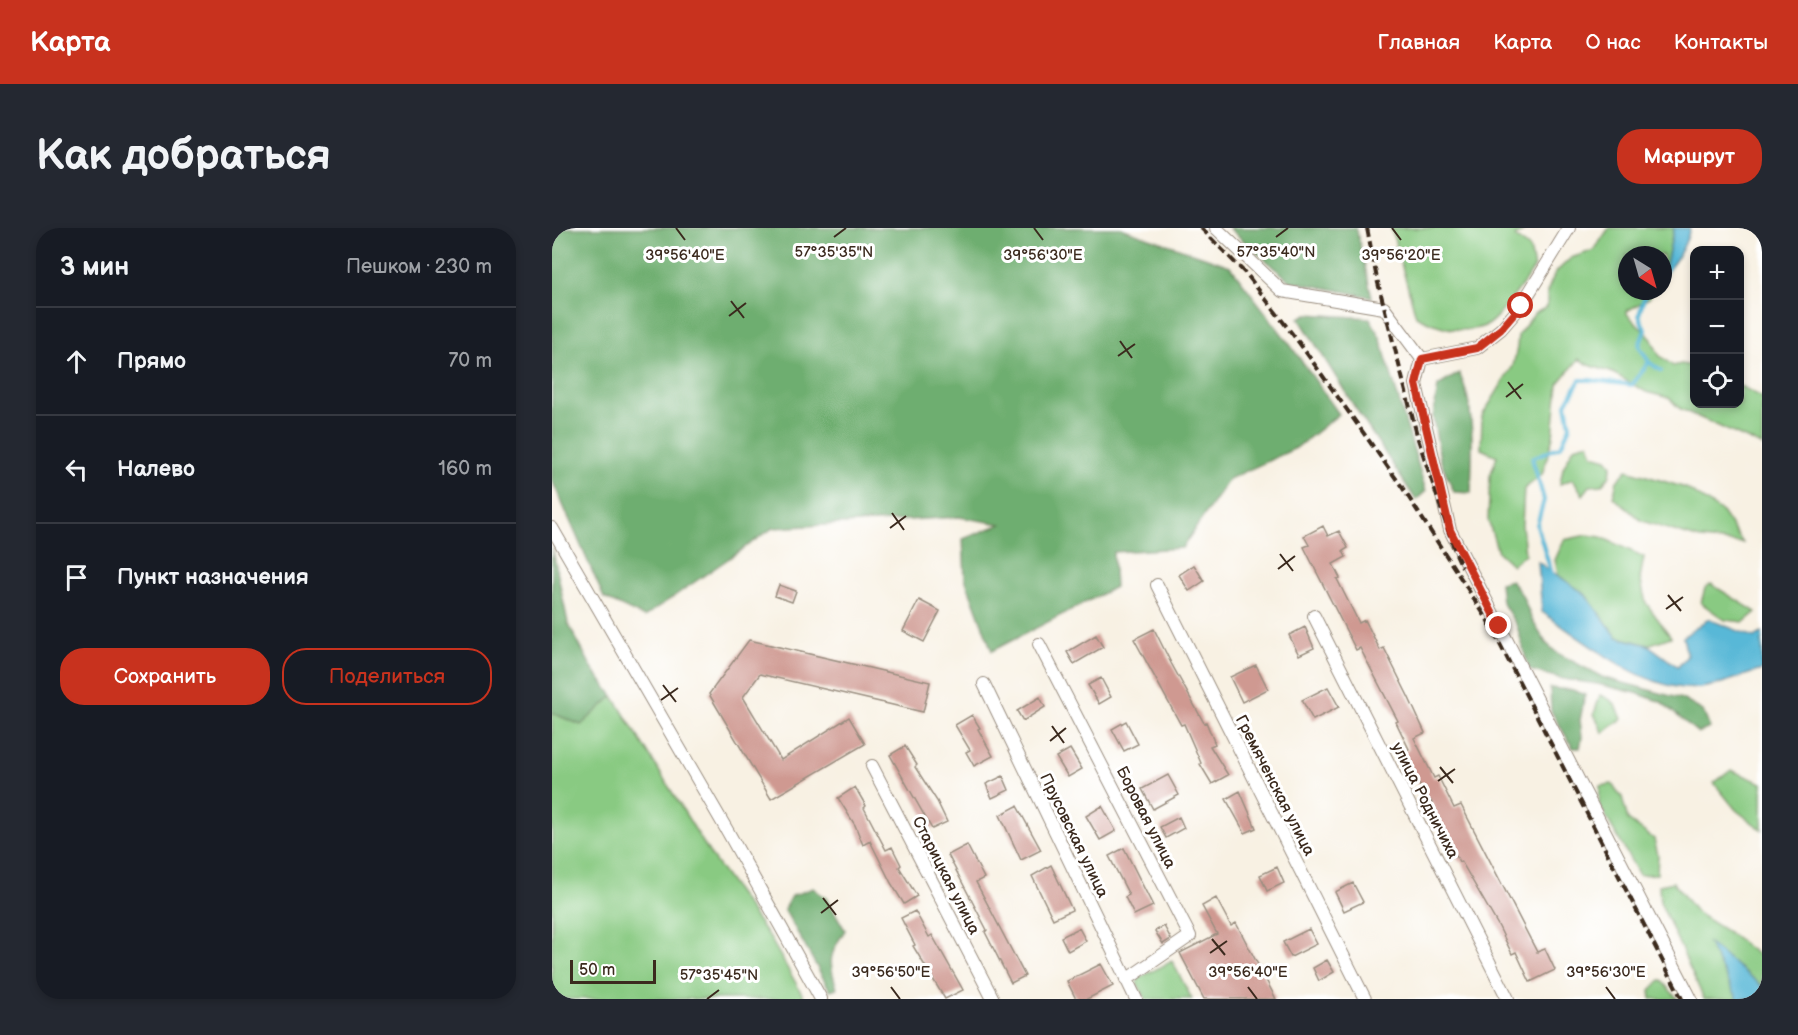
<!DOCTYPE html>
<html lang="ru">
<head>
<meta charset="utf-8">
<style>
  :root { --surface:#171b24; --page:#242831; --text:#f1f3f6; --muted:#9ea1a6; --line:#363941; --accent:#c8321e }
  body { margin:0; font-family:"Balsamiq Sans",sans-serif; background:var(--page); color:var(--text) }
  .controls { position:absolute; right:18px; top:18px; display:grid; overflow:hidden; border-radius:12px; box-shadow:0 3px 9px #0003 }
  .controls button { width:54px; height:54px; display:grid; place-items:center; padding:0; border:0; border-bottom:2px solid var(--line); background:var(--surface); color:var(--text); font:30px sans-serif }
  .compass { position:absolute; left:1066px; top:18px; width:54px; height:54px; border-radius:50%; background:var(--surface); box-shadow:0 3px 9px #0003; rotate:143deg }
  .scale { position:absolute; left:18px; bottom:15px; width:86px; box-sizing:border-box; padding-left:6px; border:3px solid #3b2a1e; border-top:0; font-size:16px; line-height:21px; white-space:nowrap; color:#3b2a1e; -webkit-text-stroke:4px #fff; paint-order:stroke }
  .stop { position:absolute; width:18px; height:18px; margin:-14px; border:4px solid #c8321e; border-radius:50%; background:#fff }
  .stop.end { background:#c8321e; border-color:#fff; box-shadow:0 2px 6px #0008 }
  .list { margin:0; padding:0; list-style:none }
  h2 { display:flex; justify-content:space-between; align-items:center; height:78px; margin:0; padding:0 24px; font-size:26px }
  h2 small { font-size:20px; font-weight:400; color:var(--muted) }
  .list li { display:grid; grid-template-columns:39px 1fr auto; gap:18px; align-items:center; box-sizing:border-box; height:108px; padding:0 24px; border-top:2px solid var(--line) }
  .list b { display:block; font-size:22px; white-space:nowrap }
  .list em { font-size:20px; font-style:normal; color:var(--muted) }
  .actions { display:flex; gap:12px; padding:18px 24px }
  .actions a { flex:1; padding:14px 0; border:2px solid var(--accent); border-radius:24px; text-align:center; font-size:21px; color:var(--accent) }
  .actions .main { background:var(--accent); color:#fff }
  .icon { flex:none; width:33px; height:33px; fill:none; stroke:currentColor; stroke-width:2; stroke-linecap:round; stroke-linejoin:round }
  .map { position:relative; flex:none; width:1210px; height:771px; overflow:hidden; border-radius:24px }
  header { display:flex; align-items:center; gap:36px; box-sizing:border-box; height:84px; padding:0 30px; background:var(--accent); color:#fff }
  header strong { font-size:28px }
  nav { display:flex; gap:33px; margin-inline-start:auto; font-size:21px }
  .intro { display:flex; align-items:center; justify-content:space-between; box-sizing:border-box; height:144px; padding:0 36px }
  h1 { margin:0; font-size:42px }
  .button { padding:15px 27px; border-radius:24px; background:var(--accent); color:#fff; font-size:21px; font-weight:700 }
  main { display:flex; gap:36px; padding:0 36px }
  aside { flex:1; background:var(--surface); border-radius:24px; box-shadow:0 3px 9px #0003 }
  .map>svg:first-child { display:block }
</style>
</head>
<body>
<header>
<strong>Карта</strong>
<nav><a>Главная</a><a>Карта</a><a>О нас</a><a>Контакты</a></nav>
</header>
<div class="intro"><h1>Как добраться</h1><a class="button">Маршрут</a></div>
<main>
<aside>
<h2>3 мин<small>Пешком · 230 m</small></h2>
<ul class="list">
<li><svg class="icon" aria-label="ahead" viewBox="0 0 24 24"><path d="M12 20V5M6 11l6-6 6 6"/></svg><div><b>Прямо</b></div><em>70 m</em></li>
<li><svg class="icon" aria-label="left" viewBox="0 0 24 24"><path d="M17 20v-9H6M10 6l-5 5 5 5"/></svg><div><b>Налево</b></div><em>160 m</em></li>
<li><svg class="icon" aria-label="arrive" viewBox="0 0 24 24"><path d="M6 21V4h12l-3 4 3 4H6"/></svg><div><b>Пункт назначения</b></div></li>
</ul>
<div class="actions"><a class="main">Сохранить</a><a>Поделиться</a></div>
</aside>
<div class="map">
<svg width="1210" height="771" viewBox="0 0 1210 771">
  <rect width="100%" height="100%" fill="#fff"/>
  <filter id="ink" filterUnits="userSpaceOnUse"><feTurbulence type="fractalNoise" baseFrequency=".0167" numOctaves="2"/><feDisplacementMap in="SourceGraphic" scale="12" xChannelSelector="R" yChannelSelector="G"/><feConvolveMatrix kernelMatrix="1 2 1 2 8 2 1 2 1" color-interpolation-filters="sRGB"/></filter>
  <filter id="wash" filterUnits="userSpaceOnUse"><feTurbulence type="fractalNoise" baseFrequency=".008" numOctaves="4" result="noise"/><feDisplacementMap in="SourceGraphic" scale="24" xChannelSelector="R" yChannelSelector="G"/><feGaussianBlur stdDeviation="1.35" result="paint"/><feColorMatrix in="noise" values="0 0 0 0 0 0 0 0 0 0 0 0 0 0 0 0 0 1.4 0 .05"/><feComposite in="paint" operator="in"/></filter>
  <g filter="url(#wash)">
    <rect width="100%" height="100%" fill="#f8f1e3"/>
    <path fill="#89ca82" stroke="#627a50" stroke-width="1.5" d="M839,0H976L963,9L978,20L982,40C972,54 947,92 933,98C909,107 885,99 864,88Z
      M1057,0H1122L1114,36L1116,42L1111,49V27H1075V63H1102L1097,70L1075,83V86L1099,110L1107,127L1121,138L1129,136L1142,138V176H1188V158L1210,169V218L1127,180L1117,170L1094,164L1061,145L1037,137L1027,131L1006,156L1001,208L990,247L972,261L970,297L973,326L960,337L946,324L936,292L938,248L945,228L929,221L930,188L961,138L965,120L966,107L983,85L995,79V64L1003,45L1019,30L1042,22Z
      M1037,215L1041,227L1055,231L1060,237L1057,249L1049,257L1038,258L1031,267L1021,251L1008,256L1011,240L1022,219Z
      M1075,242L1134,260L1170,284L1191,315L1148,311L1090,293L1061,269L1065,253Z
      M1035,307L1049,309L1092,329L1088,350L1094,375L1119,409L1096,417L1065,409L1033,366L1006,347L1003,332L1012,312Z
      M1159,356L1204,384L1192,394L1173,392L1149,375L1153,360Z
      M1048,467C1062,472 1065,477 1070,491L1051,505L1042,486Z
      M61,468L160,629L218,710L253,771H0V485L29,497Z
      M1179,542L1210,555V602L1184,582L1162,555Z
      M1060,556L1070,569L1076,592L1102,611L1106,627L1105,646L1087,647L1047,576L1048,558Z
      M1121,654L1145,685L1176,704L1210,730V758L1156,715L1186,771H1152L1108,674L1107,657Z
      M620,733L640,771H594L585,755L587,750Z
      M1109,752L1125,770L1126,771H1099L1098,762Z"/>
    <path fill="#6eae70" stroke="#546c47" stroke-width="1.5" d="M0,0H569L678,38L739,118L787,186L744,220L677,251L630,320L561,324L563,359L440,423L413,350L411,311L449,296L407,289L221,300L92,389L52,370L0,252Z
      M677,0H804L820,69L738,53Z
      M755,86L818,90L828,109L874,263L864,272L802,178L747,90Z
      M907,145C924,177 920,229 919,265L902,264L888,231L881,189L886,158Z
      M0,319L16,395L41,442L61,468L29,497L0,485Z
      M959,352L970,367L980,392L994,415L1005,425L1050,449L1130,471L1151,483L1158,500L1146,505L1109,474L1084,465L1045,456L1011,451L977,442L965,398L950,374L948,355Z
      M998,460L1021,462L1033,467L1028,492L1030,509L1028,520H1021L999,483Z
      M261,660L275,671L293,702C278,727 275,731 285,760L278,762L232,681L239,668Z"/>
    <path fill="#58b8d7" stroke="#4a717a" stroke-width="1.5" d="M1122,0H1138C1135,15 1126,30 1116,42L1114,36Z
      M986,334L1033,366L1065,409L1096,417L1126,439L1135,428L1131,409L1156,391L1202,409L1210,405V442C1191,447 1167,458 1148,460C1095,466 1031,412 990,384Z
      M1155,714L1210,758V771H1186Z"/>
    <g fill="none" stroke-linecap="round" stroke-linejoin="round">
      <path stroke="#58b8d7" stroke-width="4" d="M1111,47L1117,38
        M1097,134L1109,143
        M1000,347L985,297L992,272L980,230L1009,218L1018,198L1014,176L1028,152H1038L1080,157L1097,134L1087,118L1093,102L1087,87L1094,63"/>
    </g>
    <g id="blocks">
      <path fill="#cf9991" d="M771,298L776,308L787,303L796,320L791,323L794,329L781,336L788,350L785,351L807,395L813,392L828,422L832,420L857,470L873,505L862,510L882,550L886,548L902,580L909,577L985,724L993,721L1003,742L978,754L964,724L960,726L947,699L909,633L907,634L879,573L877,574L850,525L857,521L844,494L846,493L808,420L804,422L752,319L757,317L752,308Z
        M642,337L652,353L637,363L627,347Z
        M227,357L244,363L240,374L223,368Z
        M367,372L388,383L372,414L351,403Z
        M753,399L762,420L747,427L737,407Z
        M602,401L619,435L652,495L654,494L663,516L658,518L676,547L660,556L648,536L649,535L632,496L629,497L582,411Z
        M544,407L551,419L522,436L515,424Z
        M197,412L378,454L371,484L208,446L191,469L229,532L297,489L313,516L219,571L157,466Z
        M704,437L716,461L690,474L678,449Z
        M549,450L559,469L547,476L536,457Z
        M776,459L787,479L761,492L750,472Z
        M488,469L493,479L471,493L465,483Z
        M420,487L428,500L426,501L441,528L422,538L414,524L418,522L403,497Z
        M574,493L586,516L572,523L560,501Z
        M353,518L365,537L363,539L385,573L395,594L380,601L338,527Z
        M518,521L530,541L516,549L504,529Z
        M616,547L627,567L601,581L590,561Z
        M451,548L457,562L440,570L434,556Z
        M303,559L314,578L312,580L334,622L340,619L349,637L347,639L365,668L352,676L339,655L318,613L311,617L303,597L286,570Z
        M688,563L704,600L693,605L674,571Z
        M465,578L489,622L469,632L448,587Z
        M550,578L564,603L548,612L534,588Z
        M627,589L632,600L614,610L608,599Z
        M415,617L432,650L424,654L473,748L459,755L433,704L435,702L396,627Z
        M572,620L601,678L582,687L573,669L577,667L557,628Z
        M499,637L520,682L501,691L480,648Z
        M725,639L732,655L715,663L708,647Z
        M801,655L811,674L792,683L783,664Z
        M664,670L679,698L684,695L724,771H652L628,725L665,706L650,678Z
        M363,683L377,709L380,707L411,762L393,771L361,718L363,717L349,690Z
        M612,698L619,711L611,716L603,703Z
        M527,700L534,713L516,723L509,709Z
        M757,701L765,716L739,729L731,714Z
        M775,732L782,744L767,753L761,740Z
        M549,736L561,758L535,771H524L515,753Z"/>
    </g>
  </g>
  <g filter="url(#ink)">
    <use href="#blocks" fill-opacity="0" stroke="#9a8e80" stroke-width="1.5"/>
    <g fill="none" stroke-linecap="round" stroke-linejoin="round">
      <g stroke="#9a8e80" stroke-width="14">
        <path id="minor" d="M664,0L730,63L832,80L870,131L864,156L898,302L1139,771
          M870,131L925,120L949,101L969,78L1017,0
          M0,300L176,604L269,771
          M605,357L813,771
          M762,388L956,771
          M487,416L638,708L574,752
          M432,456L584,771
          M320,538L441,771"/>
      </g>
      <use href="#minor" stroke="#fff" stroke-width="12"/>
      <path stroke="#3b2a1e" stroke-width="4" stroke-dasharray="9 4.5" stroke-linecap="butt" d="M649,0L696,48L748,116L850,259L935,391L1130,771
        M815,0L825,51L866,211L904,326L910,339"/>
    </g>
  </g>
  <g fill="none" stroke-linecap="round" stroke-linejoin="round" filter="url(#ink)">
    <path stroke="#c8321e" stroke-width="8" d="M947,398L898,302L864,156L870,131L925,120L949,101L969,78"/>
  </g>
  <path fill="none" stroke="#3b2a1e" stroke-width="2" d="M124,0L133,12M482,0L491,12M840,0L849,12M282,9L294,0M724,9L736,0M179,73L192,90M177,88L194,75M568,113L580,130M566,128L583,116M956,154L969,171M954,169L971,156M340,285L352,302M338,300L354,288M728,326L741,343M726,341L743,328M1116,367L1129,383M1114,381L1131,369M111,457L124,474M109,472L126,460M500,498L512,515M498,513L514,500M888,539L901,555M886,553L903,541M271,670L284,687M269,685L286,672M660,711L673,727M658,725L675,713M339,759L348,771M696,759L705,771M1054,759L1063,771M155,771L167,762"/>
  <g text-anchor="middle" stroke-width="6" stroke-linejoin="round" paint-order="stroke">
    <g font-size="16" fill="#3b2a1e" stroke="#fff">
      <text transform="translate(724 557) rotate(63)" y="6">Гремяченская улица</text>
      <text transform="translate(874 572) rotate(63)" y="6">улица Родничиха</text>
      <text transform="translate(595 589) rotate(63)" y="6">Боровая улица</text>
      <text transform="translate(523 607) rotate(64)" y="6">Прусовская улица</text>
      <text transform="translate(395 647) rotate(63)" y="6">Старицкая улица</text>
    </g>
  </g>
  <g font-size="15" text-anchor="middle" fill="#3b2a1e" stroke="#fff" stroke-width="6" stroke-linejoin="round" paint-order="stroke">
    <text x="282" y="29">57°35'35"N</text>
    <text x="724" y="29">57°35'40"N</text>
    <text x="849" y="32">39°56'20"E</text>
    <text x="133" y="32">39°56'40"E</text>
    <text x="491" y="32">39°56'30"E</text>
    <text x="339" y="749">39°56'50"E</text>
    <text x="696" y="749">39°56'40"E</text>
    <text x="1054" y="749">39°56'30"E</text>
    <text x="167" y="752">57°35'45"N</text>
  </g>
</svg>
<div class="controls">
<button>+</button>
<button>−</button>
<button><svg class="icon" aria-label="locate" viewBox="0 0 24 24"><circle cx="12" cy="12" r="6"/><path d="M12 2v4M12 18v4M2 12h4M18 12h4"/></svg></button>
</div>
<svg class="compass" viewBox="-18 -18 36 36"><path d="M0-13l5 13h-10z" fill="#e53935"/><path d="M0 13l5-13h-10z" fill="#9ea1a6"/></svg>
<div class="scale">50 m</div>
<div class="stop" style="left:969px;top:78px"></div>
<div class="stop end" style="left:947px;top:398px"></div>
</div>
</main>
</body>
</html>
